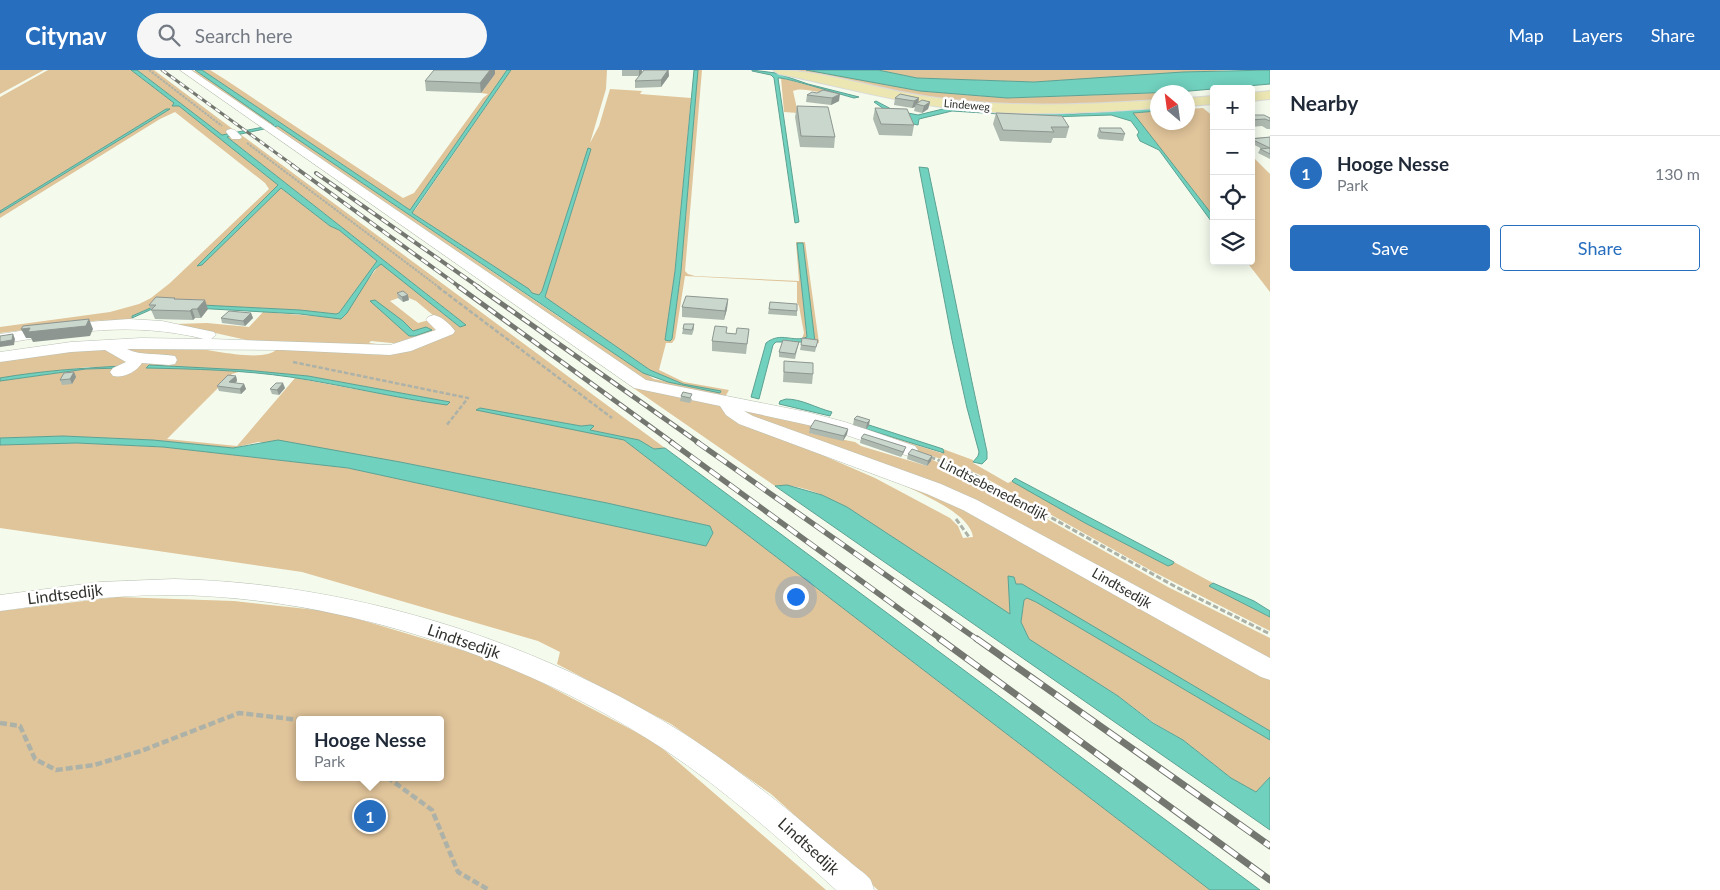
<!DOCTYPE html>
<html lang="en">
<head>
<meta charset="utf-8">
<style>
  :root { --surface:#fff; --page:#f6f6f7; --text:#1f2937; --muted:#747a83; --line:#e0e1e3; --accent:#276ebf }
  body { margin:0; font-family:Lato,sans-serif; background:var(--page); color:var(--text) }
  .controls { position:absolute; right:15px; top:15px; display:grid; overflow:hidden; border-radius:5px; box-shadow:0 2px 12px #0003 }
  .controls button { width:45px; height:45px; display:grid; place-items:center; padding:0; border:0; border-bottom:1px solid var(--line); background:var(--surface); color:var(--text); font:25px sans-serif }
  .compass { position:absolute; left:1150px; top:15px; width:45px; height:45px; border-radius:50%; background:var(--surface); box-shadow:0 2px 12px #0003; rotate:331deg }
  .you { position:absolute; left:795px; top:526px; width:18px; height:18px; margin:-12px; border:4px solid #fff; border-radius:50%; background:#1a73e8; box-shadow:0 0 0 8px #1a73e833 }
  .badge { display:grid; place-items:center; width:32px; height:32px; border-radius:50%; background:var(--accent); color:#fff; font-size:16px; font-weight:700 }
  .pin { position:absolute; translate:-50% -50%; border:2px solid #fff; box-shadow:0 1px 5px #0006 }
  .popup { position:absolute; left:296px; top:646px; width:148px; height:65px; box-sizing:border-box; display:grid; place-content:center; border-radius:5px; background:var(--surface); filter:drop-shadow(0 1px 4px #0005); font-size:16px; white-space:nowrap; color:var(--muted) }
  .popup b { font-size:19px; color:var(--text) }
  .popup::after { content:''; position:absolute; left:50%; top:100%; margin-left:-10px; border:10px solid transparent; border-top-color:var(--surface) }
  .list { margin:0; padding:0; list-style:none }
  h2 { display:flex; justify-content:space-between; align-items:center; height:65px; margin:0; padding:0 20px; font-size:21px }
  h2 small { font-size:16px; font-weight:400; color:var(--muted) }
  .list li { display:grid; grid-template-columns:32px 1fr auto; gap:15px; align-items:center; box-sizing:border-box; height:75px; padding:0 20px; border-top:1px solid var(--line) }
  .list b { display:block; font-size:19px; white-space:nowrap }
  .list p { margin:0; font-size:16px; white-space:nowrap; color:var(--muted) }
  .list em { font-size:16px; font-style:normal; color:var(--muted) }
  .actions { display:flex; gap:10px; padding:15px 20px }
  .actions a { flex:1; padding:11px 0; border:1px solid var(--accent); border-radius:5px; text-align:center; font-size:18px; color:var(--accent) }
  .actions .main { background:var(--accent); color:#fff }
  .icon { flex:none; width:28px; height:28px; fill:none; stroke:currentColor; stroke-width:2; stroke-linecap:round; stroke-linejoin:round }
  .map { position:relative; flex:none; width:1270px; height:820px; overflow:hidden }
  header { display:flex; align-items:center; gap:30px; box-sizing:border-box; height:70px; padding:0 25px; background:var(--accent); color:#fff }
  header strong { font-size:24px }
  nav { display:flex; gap:28px; margin-inline-start:auto; font-size:18px }
  .search { width:350px; height:45px; background:var(--page); display:flex; align-items:center; gap:12px; box-sizing:border-box; padding:0 18px; border-radius:28px; color:var(--muted); font-size:19px }
  main { display:flex }
  aside { flex:1; background:var(--surface) }
  .map>svg:first-child { display:block }
</style>
</head>
<body>
<header>
<strong>Citynav</strong>
<div class="search"><svg class="icon" aria-label="search" viewBox="0 0 24 24"><circle cx="10" cy="10" r="6"/><path d="M15 15l6 6"/></svg>Search here</div>
<nav><a>Map</a><a>Layers</a><a>Share</a></nav>
</header>
<main>
<div class="map">
<svg width="1270" height="820" viewBox="0 0 1270 820">
  <rect width="100%" height="100%" fill="#f4fbed"/>
  <path fill="#e0c49a" fill-rule="evenodd" d="M0,0H44L0,24Z
    M48,0H131L174,33L173,36H179L278,114L276,119L198,195L199,196L281,118L330,156L339,160L377,191L339,243L336,244L300,240L162,233L132,246L131,252L69,254L119,248L0,263V257L110,242L139,234L151,228L170,213L269,119L265,113L175,42L160,49L0,148V143L170,39H166L0,141V27Z
    M137,0H154L238,63L222,65Z
    M191,0C201,0 262,45 274,54L271,56Z
    M202,0H210L226,10L403,128L414,123L483,28L488,24L481,23L495,4L479,0H507L410,140Z
    M511,0H607L606,19L590,73L599,56L610,19L642,21L640,24L691,28L675,201L665,270L670,271L672,269L681,201L697,4L698,0H702L685,201L688,204L695,206L799,211L796,172H805L819,273H811L797,174L807,267L802,269L804,263L799,236L797,233V212L685,206L675,269L672,273H666L659,300L684,312L729,320L725,327L642,312L272,57H280L559,247L654,309L720,323L683,314L650,300L545,227L591,79H588L542,221L539,225L532,223L411,142L415,140Z
    M794,0H813L920,21L1007,28L1157,23V32L1087,36L942,32L830,6Z
    M878,0H1230L1034,12L917,8Z
    M781,8L830,21C817,25 805,16 793,21L798,43L784,42Z
    M1203,38L1214,47V147L1132,43L1157,41L1158,52H1188V39Z
    M240,64L665,378L654,379L639,370L590,360L589,355L581,356L480,338L624,370L1210,820H878L771,724L671,654L557,594L560,582L538,571L302,502L0,458V375L78,373L163,377L348,398L706,476L713,463L710,456L607,433L400,392L258,372L233,378L153,370L63,366L0,368V311L86,299L121,298L88,297L0,308V290L99,278L145,286L119,279C141,278 164,276 186,277C205,278 264,294 277,279L382,285L396,284L452,261L416,231L404,226L390,231L418,253L429,250L440,260L402,274L371,271L369,273L395,276L251,271L175,254L207,253L249,257L263,242L339,248L380,194H382L460,257L466,255L227,67ZM245,300L308,306L450,332L419,331L295,308L237,376L167,369L232,304Z
    M1251,85L1270,104V222L1246,191H1251Z
    M631,314L713,332L829,388L875,408L950,448L958,456L963,468L973,467C970,442 916,422 895,411L954,432L1270,606V661L1046,529L1016,514L1014,507L1009,506L1010,545L847,437C824,426 801,413 775,416L629,315Z
    M741,339L814,356L810,363L855,372L861,376L927,396L930,391L926,387L985,414L1168,517L1270,568V595L1075,486L750,348Z
    M866,359L941,383L944,382L943,379L973,390V393L1008,413L1012,411L1085,453L1168,496L1174,492L1213,513L1209,516L1270,547V561L1150,500L978,404L941,389L863,362Z
    M117,527L234,531L335,542L505,593L655,672L826,820H0V541ZM300,650H440V707H300Z
    M1027,528L1036,532L1270,670V707L1256,722L1231,708L1183,670L1154,653L1118,626L1029,569L1021,552L1024,530Z"/>
  <path fill="#70d1be" stroke="#5da192" d="M131,0H137L222,65L274,55L195,0H202L410,140L507,0H511L412,143L529,219L532,223L539,225L542,221L588,78L591,79L545,227L650,300L683,314L721,321L720,323L668,312L643,303L278,56L227,67L466,255L460,257L381,194L374,200L347,243L341,249L300,244L159,236L132,248V246L162,233L300,240L336,244L339,243L377,191L339,160L330,156L281,118L202,195L197,196L278,115L179,36H172L174,33Z
    M694,0H698L681,201L672,269L670,271L665,270L675,201Z
    M752,0L776,3L808,14L859,27L854,28C842,25 785,7 778,8L799,152L795,153L774,8L771,5L752,1Z
    M806,0H878L917,8L1034,12L1183,2L1270,0V14L1178,22L1007,28L920,21Z
    M876,31L893,40L918,45L947,38L1073,44L1157,38V41L1133,43L1214,147V155L1159,80L1140,71L1137,65L1139,62L1131,51L1111,45L1048,47L952,41L919,49L918,55C903,53 887,41 874,32Z
    M166,39H170L0,143V141Z
    M919,97L928,98C948,192 966,287 987,382V389L982,394L973,392L978,386L979,382L967,338L952,270Z
    M797,173H803L815,272H776L773,275L759,329L751,327L766,273C781,261 793,273 807,267Z
    M375,230L403,251L413,261L426,257L432,260L415,266H409L370,231Z
    M149,295L245,300L308,306L450,332L447,335C395,328 343,315 290,307C243,300 194,299 146,298Z
    M123,296L121,298L86,299L0,311V308C40,301 82,298 123,296Z
    M786,329C802,329 816,338 832,342L830,346L779,334L780,331Z
    M480,338L581,356L591,355L594,356L590,360L639,370L654,379L665,378L1260,820H1210L624,370L476,340Z
    M869,355L943,379L944,383L866,359Z
    M63,366L153,370L233,378L278,370L400,392L607,433L710,456L713,463L706,476L348,398L163,377L77,373L0,375V368Z
    M1015,408L1174,492L1173,494L1168,496L1085,453L1013,412L1012,411Z
    M787,415L822,425L847,437L1010,544L1008,506L1014,507L1016,514H1022L1270,661V670L1036,532L1027,528L1024,530L1021,552L1029,569L1118,626L1153,653L1183,670L1231,708L1256,722L1270,707V760L775,416Z
    M1213,513L1254,531L1270,541V547L1209,516Z"/>
  <g fill="none" stroke-linecap="round" stroke-linejoin="round">
    <g stroke="#b9c0b3" stroke-width="1">
      <path id="minor" d="M180,0H191L646,310L807,342L845,352L915,376L918,380L915,384L908,386L831,360L744,341L753,346L941,414L977,430L1270,588V610L1261,607L963,440L927,424L739,354L726,345L720,336L634,318Z
        M231,59L235,60L242,67L240,69H232L226,62L227,60Z
        M434,245C442,247 450,254 455,261L453,264L411,281L390,285L282,280L127,279C141,286 160,283 175,286L177,290L175,294L169,295L142,293C136,302 124,308 113,306L110,302L113,298L126,292L105,280L71,282L0,292V282L71,272L141,268L204,269C131,251 72,262 0,274V264L73,253L129,249L162,251L214,262L216,265L211,269L390,275L436,260L426,250L428,247Z
        M174,509C351,513 533,569 683,663C722,688 758,716 794,745C812,760 830,776 849,791C855,797 864,802 870,809C872,812 873,817 874,820H836C782,771 726,721 665,680C528,589 340,527 174,525C116,524 58,533 0,541V525L100,512Z"/>
    </g>
    <g stroke="#dadad9" stroke-width="2">
      <path id="major" d="M773,0C826,0 877,20 930,27C1006,38 1081,35 1158,30V38C1088,43 1017,47 948,38C891,31 835,15 779,4Z
        M1270,21V29L1251,31V23Z
        M1214,26V34L1188,36V28Z"/>
    </g>
    <path stroke="#adb2a8" stroke-width="2" stroke-dasharray="2.5 1" stroke-linecap="butt" d="M149,0L222,56
      M247,73L440,218"/>
    <path stroke="#adb2a8" stroke-width="2.5" stroke-dasharray="4.5 2" stroke-linecap="butt" d="M438,217L612,348
      M293,292L468,328L446,356"/>
    <path stroke="#adb2a8" stroke-width="3" stroke-dasharray="5.5 2.5" stroke-linecap="butt" d="M930,387L969,402L1176,517L1270,564
      M956,449L969,467"/>
    <path stroke="#adb2a8" stroke-width="4.5" stroke-dasharray="7 3" stroke-linecap="butt" d="M0,653L20,656L35,689L56,700L94,695L141,681L239,643L300,650
      M387,707L432,740L458,802L489,820"/>
    <use href="#minor" fill="#fff" fill-rule="evenodd"/>
    <use href="#major" fill="#ebe6b2" fill-rule="evenodd"/>
    <g stroke="#73776f" stroke-width="3">
      <path id="rail-far4" d="M162,0L294,96"/>
    </g>
    <g stroke="#73776f" stroke-width="4">
      <path id="rail-far3" d="M292,95L461,218
        M316,103L480,218"/>
    </g>
    <g stroke="#73776f" stroke-width="5">
      <path id="rail-far2" d="M459,217L673,373
        M478,217L699,373"/>
    </g>
    <g stroke="#73776f" stroke-width="5.5">
      <path id="rail-far1" d="M671,372L942,570
        M697,372L978,570"/>
    </g>
    <g stroke="#73776f" stroke-width="7">
      <path id="rail" d="M940,569L1270,810
        M977,569L1270,776"/>
    </g>
    <use href="#rail-far4" stroke="#fff" stroke-width="2" stroke-dasharray="5.5" stroke-linecap="butt"/>
    <use href="#rail-far3" stroke="#fff" stroke-width="2.5" stroke-dasharray="8" stroke-linecap="butt"/>
    <use href="#rail-far2" stroke="#fff" stroke-width="3" stroke-dasharray="9" stroke-linecap="butt"/>
    <use href="#rail-far1" stroke="#fff" stroke-width="4" stroke-dasharray="12" stroke-linecap="butt"/>
    <use href="#rail" stroke="#fff" stroke-width="5" stroke-dasharray="16" stroke-linecap="butt"/>
  </g>
  <path fill="#aeb9b0" d="M622,0H642V3L644,0H669V6L661,17L635,18V11L639,6H622Z
    M495,4L481,23L426,21L425,11Z
    M823,20L839,31L831,35L806,32L807,25L817,23Z
    M895,28H919L918,33L930,32L928,39L922,43L914,41L915,37L912,38L894,35Z
    M797,36L835,67L834,78L800,77L795,47Z
    M875,38L914,55L912,66L879,65L873,49Z
    M996,43L1069,57L1066,68H1053L1051,73L1000,71L993,54Z
    M1251,45L1270,48V59H1267L1262,56L1251,57Z
    M1099,58L1125,64L1123,71L1099,69L1097,66Z
    M1270,67V89L1258,83L1260,79H1262L1251,73V68Z
    M397,223L409,230L403,232L398,228Z
    M176,229L208,239L201,248H195L193,250L155,249L149,235Z
    M728,229L727,239L724,250L682,247V237Z
    M770,232L797,241V246L768,244Z
    M251,243L253,248L245,256L222,253L221,248Z
    M694,254V259L692,265L682,264L683,259Z
    M727,257L726,263L736,264L749,259L746,284L712,281V271Z
    M818,270L815,282L800,280L801,275Z
    M799,272L795,289L779,287V282Z
    M784,291L813,304L812,314L783,312Z
    M74,302L76,307L72,314L62,315L60,310Z
    M236,306L237,311L235,313L244,314L246,319L241,324L219,321L217,316Z
    M285,318L279,325L272,324L270,319Z
    M683,322L692,329L690,333L680,331L681,326Z
    M857,346L869,355L866,359L853,355L854,349Z
    M810,358L848,359L847,364L843,371L809,363Z
    M861,368L904,382L901,387L860,373Z
    M908,384L931,391L927,396L907,389Z"/>
  <path fill="#8d9690" d="M490,0H495V4L481,23L480,13Z
    M639,0H642V3L639,6Z
    M668,0L669,6L661,17V10Z
    M840,24L839,31L831,35L832,28Z
    M919,28L918,34H916L915,37L912,38L914,31Z
    M930,32L928,39L922,43L924,36Z
    M408,225L409,230L403,232L402,227Z
    M728,229L727,239L724,250L725,241Z
    M205,230L208,239L201,248L197,239Z
    M192,239L195,248L193,250L190,241Z
    M251,243L253,248L245,256L243,251Z
    M89,249L93,259L90,266L33,272L31,268H26L21,259Z
    M13,264L15,269L14,275L0,277V272Z
    M74,302L76,307L72,314L70,309Z
    M236,306L237,311L231,317L229,312Z
    M283,313L285,318L279,325L277,320Z
    M244,314L246,319L241,324L240,319Z
    M870,350L869,355L866,359L867,353Z
    M848,359L847,364L843,371L844,366Z
    M906,377L904,382L901,387L903,382Z
    M932,386L931,391L927,396L928,391Z"/>
  <path fill="#cad7cd" stroke="#8d9690" d="M434,0H490L480,13L425,11Z
    M644,0H668L661,10L635,11Z
    M823,20L840,24L832,28L807,25L812,22L817,23Z
    M900,24L919,28L914,31L895,28Z
    M922,30L930,32L924,36L916,34Z
    M797,36L828,37L835,67L801,66Z
    M875,38L907,39L914,55L881,54Z
    M996,43L1062,46L1069,57H1051L1054,62L1003,60Z
    M1251,45H1264L1270,48V51L1265,49L1251,50Z
    M1099,58H1121L1125,64L1101,62Z
    M1270,67V84L1260,79L1270,78L1251,69Z
    M403,221L408,225L402,227L397,223Z
    M686,226L728,229L725,241L682,237Z
    M156,227L175,228L174,229L205,230L197,239H192L190,241L151,240L156,235H149Z
    M770,232L797,234V241L769,239Z
    M229,241L251,243L243,251L221,248Z
    M89,249L86,256L28,262L30,258L21,259L23,256Z
    M684,254H694L692,260L683,259Z
    M715,256L727,257L726,263L736,264L737,258L749,259L747,274L712,271Z
    M13,264L12,270L0,272V266Z
    M802,268L818,270L816,277L801,275Z
    M783,270L799,272L795,284L779,282Z
    M784,291L813,293V304L784,302Z
    M74,302L70,309L60,310L64,303Z
    M228,305L236,306L229,312L244,314L240,319L217,316Z
    M276,313H283L277,320L270,319Z
    M683,322L692,324L690,328L681,326Z
    M857,346L870,350L867,353L854,349Z
    M815,350L848,359L844,366L810,358Z
    M864,364L906,377L903,382L861,368Z
    M912,379L932,386L928,391L908,384Z"/>
  <g text-anchor="middle" stroke-width="5" stroke-linejoin="round" paint-order="stroke">
    <g font-size="11" fill="#30322d" stroke="#fff">
      <text transform="translate(967 35) rotate(5)" y="4">Lindeweg</text>
    </g>
    <g font-size="14" fill="#30322d" stroke="#fff">
      <text transform="translate(994 419) rotate(27)" y="5">Lindtsebenedendijk</text>
      <text transform="translate(1122 518) rotate(30)" y="5">Lindtsedijk</text>
    </g>
    <g font-size="16" fill="#30322d" stroke="#fff">
      <text transform="translate(65 524) rotate(-7)" y="6">Lindtsedijk</text>
      <text transform="translate(464 571) rotate(19)" y="6">Lindtsedijk</text>
      <text transform="translate(809 776) rotate(42)" y="6">Lindtsedijk</text>
    </g>
  </g>
</svg>
<div class="controls">
<button>+</button>
<button>−</button>
<button><svg class="icon" aria-label="locate" viewBox="0 0 24 24"><circle cx="12" cy="12" r="6"/><path d="M12 2v4M12 18v4M2 12h4M18 12h4"/></svg></button>
<button><svg class="icon" aria-label="layers" viewBox="0 0 24 24"><path d="M12 4l9 5-9 5-9-5zM3 14l9 5 9-5"/></svg></button>
</div>
<svg class="compass" viewBox="-18 -18 36 36"><path d="M0-13l5 13h-10z" fill="#e53935"/><path d="M0 13l5-13h-10z" fill="#747a83"/></svg>
<div class="you"></div>
<div class="pin badge" style="left:370px;top:746px">1</div>
<div class="popup"><b>Hooge Nesse</b>Park</div>
</div>
<aside>
<h2>Nearby<small></small></h2>
<ul class="list">
<li><span class="badge">1</span><div><b>Hooge Nesse</b><p>Park</p></div><em>130 m</em></li>
</ul>
<div class="actions"><a class="main">Save</a><a>Share</a></div>
</aside>
</main>
</body>
</html>
